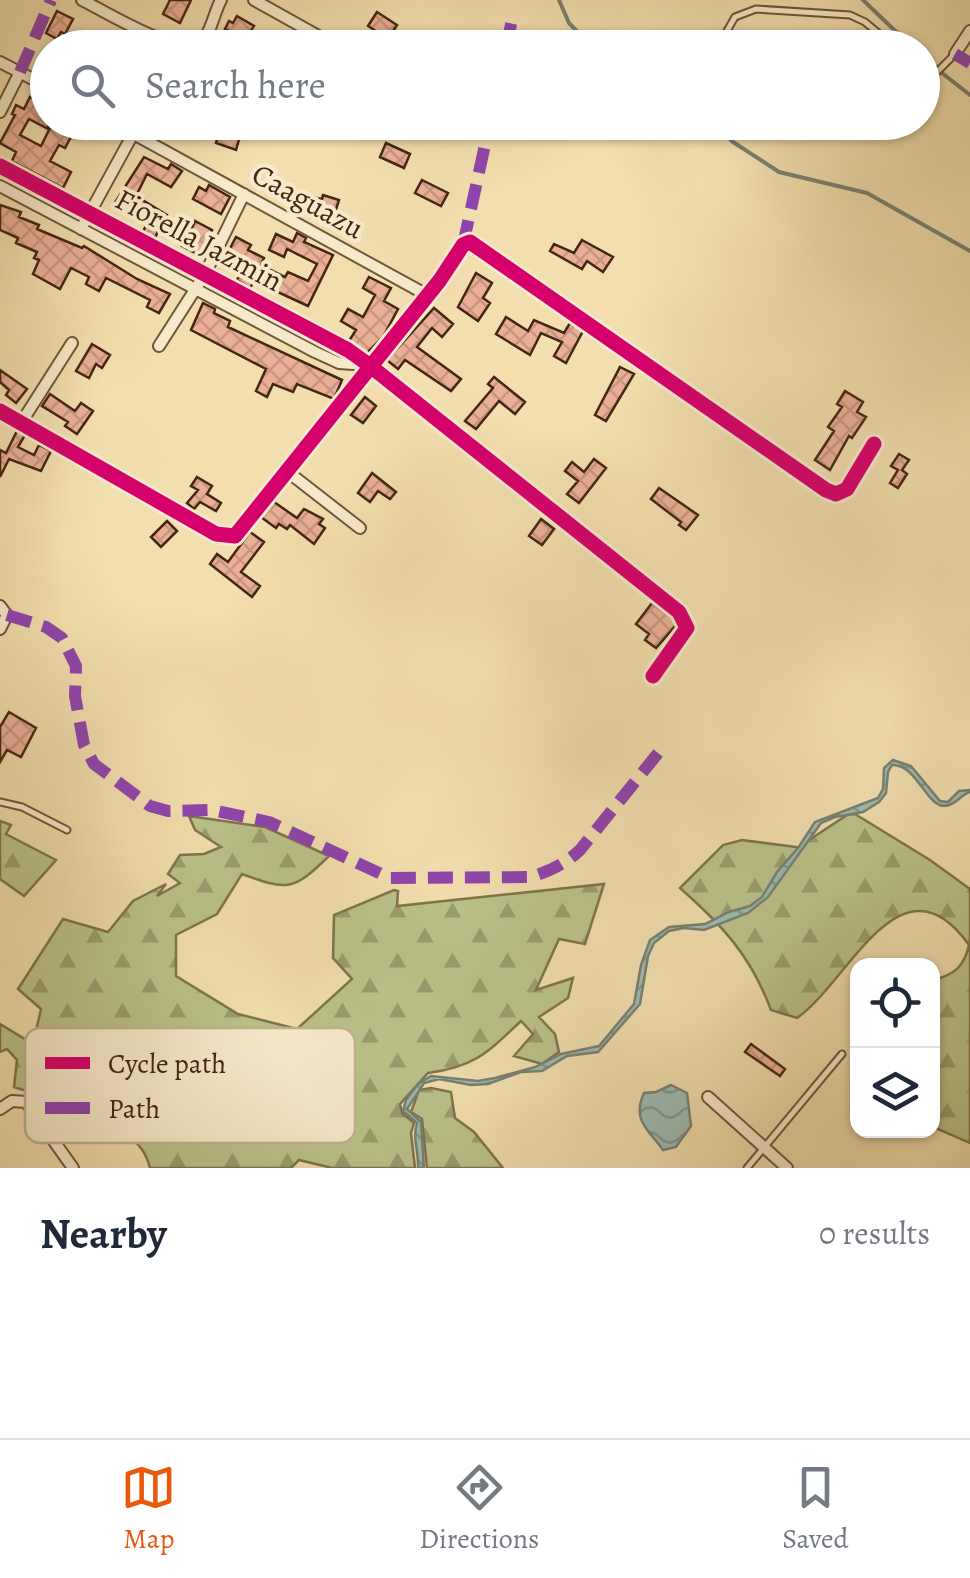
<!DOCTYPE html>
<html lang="en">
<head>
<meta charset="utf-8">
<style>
  :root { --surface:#fff; --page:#f6f6f7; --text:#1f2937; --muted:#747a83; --line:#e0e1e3; --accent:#ea580c }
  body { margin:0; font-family:Alegreya,serif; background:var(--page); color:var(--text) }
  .controls { position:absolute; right:30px; bottom:30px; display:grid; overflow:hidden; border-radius:20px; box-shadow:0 2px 8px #0004 }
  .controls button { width:90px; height:90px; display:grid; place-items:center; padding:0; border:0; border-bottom:2px solid var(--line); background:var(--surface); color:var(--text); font:50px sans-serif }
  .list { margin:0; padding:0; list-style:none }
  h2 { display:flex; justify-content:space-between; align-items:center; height:130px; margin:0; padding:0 40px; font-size:42px }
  h2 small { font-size:32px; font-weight:400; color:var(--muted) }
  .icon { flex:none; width:55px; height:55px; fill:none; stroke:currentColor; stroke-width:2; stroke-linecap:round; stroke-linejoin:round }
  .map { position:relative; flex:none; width:970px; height:1168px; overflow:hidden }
  .search { position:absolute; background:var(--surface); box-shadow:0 2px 8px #0004; left:30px; right:30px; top:30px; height:110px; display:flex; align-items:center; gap:25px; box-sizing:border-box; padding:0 35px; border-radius:55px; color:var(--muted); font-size:38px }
  .sheet { height:270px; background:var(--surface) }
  nav { display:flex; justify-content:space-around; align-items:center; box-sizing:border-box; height:140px; border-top:2px solid var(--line); background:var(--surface); font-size:28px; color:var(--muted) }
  nav a { display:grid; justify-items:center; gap:5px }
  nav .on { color:var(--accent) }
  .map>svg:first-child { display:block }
</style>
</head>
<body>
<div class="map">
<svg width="970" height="1168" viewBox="0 0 970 1168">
  <defs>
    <pattern id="forest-firs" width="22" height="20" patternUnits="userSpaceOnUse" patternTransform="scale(2.5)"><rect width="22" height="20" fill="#bbc18a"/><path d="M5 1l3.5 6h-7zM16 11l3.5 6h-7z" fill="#9a9d6f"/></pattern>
    <pattern id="water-waves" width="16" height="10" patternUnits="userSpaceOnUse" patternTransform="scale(2.5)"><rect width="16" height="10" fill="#9cbbb2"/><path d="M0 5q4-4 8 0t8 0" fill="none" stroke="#81988f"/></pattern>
    <pattern id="building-cross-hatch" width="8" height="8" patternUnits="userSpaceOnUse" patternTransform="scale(2.5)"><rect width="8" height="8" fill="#e9b096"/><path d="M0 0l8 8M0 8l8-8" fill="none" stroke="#c99780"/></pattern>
  </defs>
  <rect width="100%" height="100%" fill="#f2deae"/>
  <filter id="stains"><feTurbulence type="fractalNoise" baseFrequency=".002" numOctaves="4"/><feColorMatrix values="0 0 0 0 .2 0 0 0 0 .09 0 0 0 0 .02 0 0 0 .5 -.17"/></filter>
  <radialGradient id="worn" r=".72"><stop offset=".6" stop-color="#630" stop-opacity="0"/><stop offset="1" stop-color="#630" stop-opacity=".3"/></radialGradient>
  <path fill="url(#forest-firs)" stroke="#80744e" stroke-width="2.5" d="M855,814L930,860L970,889V1143L933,1127V980C954,975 964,967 969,945C901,849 849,982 797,1018L771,1010C751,956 722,925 680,888L723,845L742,840L803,848L806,842L847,815Z
    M189,816L265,827L329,856C293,891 288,891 242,874L217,914L176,935V976L238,1014L297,1029L352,979L333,958L334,915L394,890L398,891L397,906L604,884L585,944L559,939L536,990L573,978L568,998L539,1017L555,1034L559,1052L542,1064L514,1056L533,1034L521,1021C488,1052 475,1067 428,1073L400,1104L402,1113L414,1123L411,1133L415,1168H332L299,1160L291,1168H150C140,1127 103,1127 68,1126L39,1095L14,1087L17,1060L7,1049L0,1052V1024L33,1044L41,1009L18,989L63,919L108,932L133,901L166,884L157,896L180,883L168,874L180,855L204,854L221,847L195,830Z
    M0,821L11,825L6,834L56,860L24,896L0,879Z
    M431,1088L451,1092L455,1118L474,1132L503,1168H427L422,1119L411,1112L419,1090Z"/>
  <path fill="url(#water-waves)" stroke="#798072" stroke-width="2.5" d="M893,760L911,766L940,801L948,802L959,791L970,790V792C961,795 958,802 949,805C927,813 919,764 892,765L888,772L886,793L879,802L863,812L835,817L821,823L768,897L748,913L704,930L684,928L669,931L654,943L648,956L640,1004L598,1052L567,1056L542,1071L521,1072L488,1084L471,1085L439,1079L424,1083L407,1109L421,1122L424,1168H418C419,1152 412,1139 417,1123L403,1111L406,1100L418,1084L431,1076L478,1081L495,1078L535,1067L561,1054L599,1046L634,1004L641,965L650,940L669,927L705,924L729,912L750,906L762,897L777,872L798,848L815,822L878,798L883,789L884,768Z
    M671,1085L687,1093L691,1126L676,1147L663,1150C650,1131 631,1121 644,1093L656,1092Z"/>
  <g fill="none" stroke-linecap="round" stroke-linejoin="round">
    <path stroke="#798072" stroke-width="4" d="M559,0L569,23L593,48
      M863,0L913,48
      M922,56L937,68
      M942,73L970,95
      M713,122L733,142L779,172L867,193L970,251"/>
  </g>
  <path fill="url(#building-cross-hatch)" stroke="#442711" stroke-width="2.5" d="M170,0H191L180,23L163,14Z
    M57,11L73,19L65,34L61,32L57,39L46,33Z
    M377,12L397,25L388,39L368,26Z
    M237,16L254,26L243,43L237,40L233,47L223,41L229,31L225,29L229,21L233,23Z
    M30,97L48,106V129L29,119L20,135L41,146L52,124L72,135L65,148L59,145L50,161L71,172L63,188L12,161L16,152L0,143L15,115L12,114L16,105L24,109Z
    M228,122L243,126L236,150L216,143L219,132L225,134Z
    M386,143L410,154L404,168L380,157Z
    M144,157L168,169L171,164L182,171L171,187L147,174L136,196L167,215L165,219L190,232L195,221L212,230L199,255L182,246L184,242L159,229L155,238L143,232L147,223L114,204Z
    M422,180L448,193L441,206L415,193Z
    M209,185L230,197L221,214L193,199L199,187L206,191Z
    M323,195L339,200L333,219L317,214L319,208L304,204L305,196L322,199Z
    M0,205L21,212L19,217L39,225L37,229L82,248L84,246L137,279L170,294L159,313L147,307L150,300L106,278L99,291L86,284L89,277L71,268L60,289L33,274L39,260L34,258L37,252L16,243L18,238L0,230Z
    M297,233L306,238L304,242L333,255L308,306L254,281L250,288L237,280L242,271L224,260L236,237L251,245L248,250L264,258L261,265L285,277L288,272L308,281L317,264L287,249L284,257L269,250L276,234L293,242Z
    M582,240L613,257L603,272L587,261L582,269L550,251L554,244L574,253Z
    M476,273L492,283L483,298L490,303L478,321L458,307Z
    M369,277L391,288L384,301L398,309L383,337L367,353L349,341L356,330L341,321L348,309L363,317L375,295L363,288Z
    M203,303L215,309L214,313L230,321L228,327L342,380L334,399L297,384L293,392L273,384L267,397L256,391L266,369L191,330Z
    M434,308L453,324L442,337L432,328L417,347L461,379L451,391L405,360L398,369L387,360Z
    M506,317L528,331L534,320L564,333L570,323L583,331L566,363L554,356L562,342L541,333L530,355L496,334Z
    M92,344L110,355L102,368L96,364L89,378L76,371Z
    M620,367L634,374L606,421L595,415Z
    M0,370L27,389L16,403L6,395L9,390L0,382Z
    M494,377L525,402L515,414L499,401L476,429L465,421L493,388L488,384Z
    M845,391L863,402L857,412L866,417L852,438L849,436L830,470L815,460L834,431L828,427L842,407L837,404Z
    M50,394L75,411L81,403L93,411L77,434L65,426L68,422L42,406Z
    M365,397L376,406L363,423L351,415Z
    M17,431L25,435L18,447L34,455L39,445L51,451L41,471L9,459L0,477V450L6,453Z
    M899,454L909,460L902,470L907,474L898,488L890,483L898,470L891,466Z
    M594,459L606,468L579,503L567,494L578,481L565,471L572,462L584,472Z
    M372,473L396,492L390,499L378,491L370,502L358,493Z
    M197,477L212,486L207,494L221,503L216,511L200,502L194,509L187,503L198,490L191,486Z
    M659,488L698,515L686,530L679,525L681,522L651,499Z
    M274,502L297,518L304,509L323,519L319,524L325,528L314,544L290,525L287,529L279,524L276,528L261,517Z
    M541,519L554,529L542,545L529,536Z
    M167,521L177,531L161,547L151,537Z
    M250,532L264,542L241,572L260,586L252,597L210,564L217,554L228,562Z
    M652,603L672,618L676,625L656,648L645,640L649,634L636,624Z
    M9,712L36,728L21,757L7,750L0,762V727Z
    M751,1044L785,1069L780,1076L745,1052Z"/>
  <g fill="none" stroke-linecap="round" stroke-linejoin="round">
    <g stroke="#705538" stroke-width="9">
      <path id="service" d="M710,48L724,36L735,17L756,9L850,15L865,22L896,48
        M922,67L938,71L955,54
        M0,802L22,807L67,830
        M747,1168L842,1054"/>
    </g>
    <g stroke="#705538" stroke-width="14">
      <path id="minor" d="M82,0C104,11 179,57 200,43C211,35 214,12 221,0
        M254,0L340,48
        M955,54L970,31
        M0,62L48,87
        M0,112L20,72
        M112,122L427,295
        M0,166L348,350L369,365L679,612L687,628L653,676
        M0,186L315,352L339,363L369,365
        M81,229L133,134
        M159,346L205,274L244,194
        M0,411L216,534L235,536L440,280L463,245L470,242L826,490L836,494L847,489L874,444
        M21,423L72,343
        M288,472L360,528
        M0,606L7,615L0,629
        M708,1097L787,1168
        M0,1109L12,1101L26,1102L73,1168"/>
    </g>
    <use href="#service" stroke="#f7eaca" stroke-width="5"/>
    <use href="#minor" stroke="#f7eaca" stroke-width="10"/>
    <path stroke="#8e44ad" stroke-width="12" stroke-dasharray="25 12" stroke-linecap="butt" d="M506,48L512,20
      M955,54L970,63
      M20,72L51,0
      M463,245L490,122
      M7,615L46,627L62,638L76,666L75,696L84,745L94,764L150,806L168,811L212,810L269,822L390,878L531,877C550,871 565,864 580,850L663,747"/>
    <g stroke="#f7eaca" stroke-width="21">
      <path id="cycleway" d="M0,166L348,350L369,365L679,612L687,628L653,676
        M0,411L216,534L235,536L440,280L463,245L470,242L826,490L836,494L847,489L874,444"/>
    </g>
    <use href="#cycleway" stroke="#d6006c" stroke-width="15"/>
  </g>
  <g text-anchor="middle" stroke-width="8" stroke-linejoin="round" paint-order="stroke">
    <g font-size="30" fill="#442711" stroke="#f7eaca">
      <text transform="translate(308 201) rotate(29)" y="10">Caaguazu</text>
      <text transform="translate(199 240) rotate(28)" y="10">Fiorella Jazmin</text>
    </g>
  </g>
  <rect x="25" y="1028" width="330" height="115" rx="15" fill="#f7eaca" stroke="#c1b092" stroke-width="2.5"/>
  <rect x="45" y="1057" width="45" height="12" fill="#d6006c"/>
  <rect x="45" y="1102" width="45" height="12" fill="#8e44ad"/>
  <g font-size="28" fill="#442711">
    <text x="108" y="1073">Cycle path</text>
    <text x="108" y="1118">Path</text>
  </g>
  <rect width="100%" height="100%" filter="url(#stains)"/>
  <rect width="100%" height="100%" fill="url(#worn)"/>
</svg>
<div class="controls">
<button><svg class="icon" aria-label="locate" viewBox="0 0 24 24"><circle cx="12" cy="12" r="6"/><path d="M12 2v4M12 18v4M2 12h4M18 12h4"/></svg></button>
<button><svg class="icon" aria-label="layers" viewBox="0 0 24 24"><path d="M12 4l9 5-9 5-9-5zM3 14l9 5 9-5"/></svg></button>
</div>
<div class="search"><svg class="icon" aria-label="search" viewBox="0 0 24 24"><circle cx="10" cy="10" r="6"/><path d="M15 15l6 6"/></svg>Search here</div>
</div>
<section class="sheet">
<h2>Nearby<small>0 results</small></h2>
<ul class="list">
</ul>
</section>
<nav>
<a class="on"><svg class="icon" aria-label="map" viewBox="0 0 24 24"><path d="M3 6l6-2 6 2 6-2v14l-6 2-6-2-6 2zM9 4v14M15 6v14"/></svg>Map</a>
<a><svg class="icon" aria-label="directions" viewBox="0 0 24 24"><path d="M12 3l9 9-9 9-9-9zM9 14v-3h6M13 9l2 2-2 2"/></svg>Directions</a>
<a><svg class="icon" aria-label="saved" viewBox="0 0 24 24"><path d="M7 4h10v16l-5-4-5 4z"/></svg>Saved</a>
</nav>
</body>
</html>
